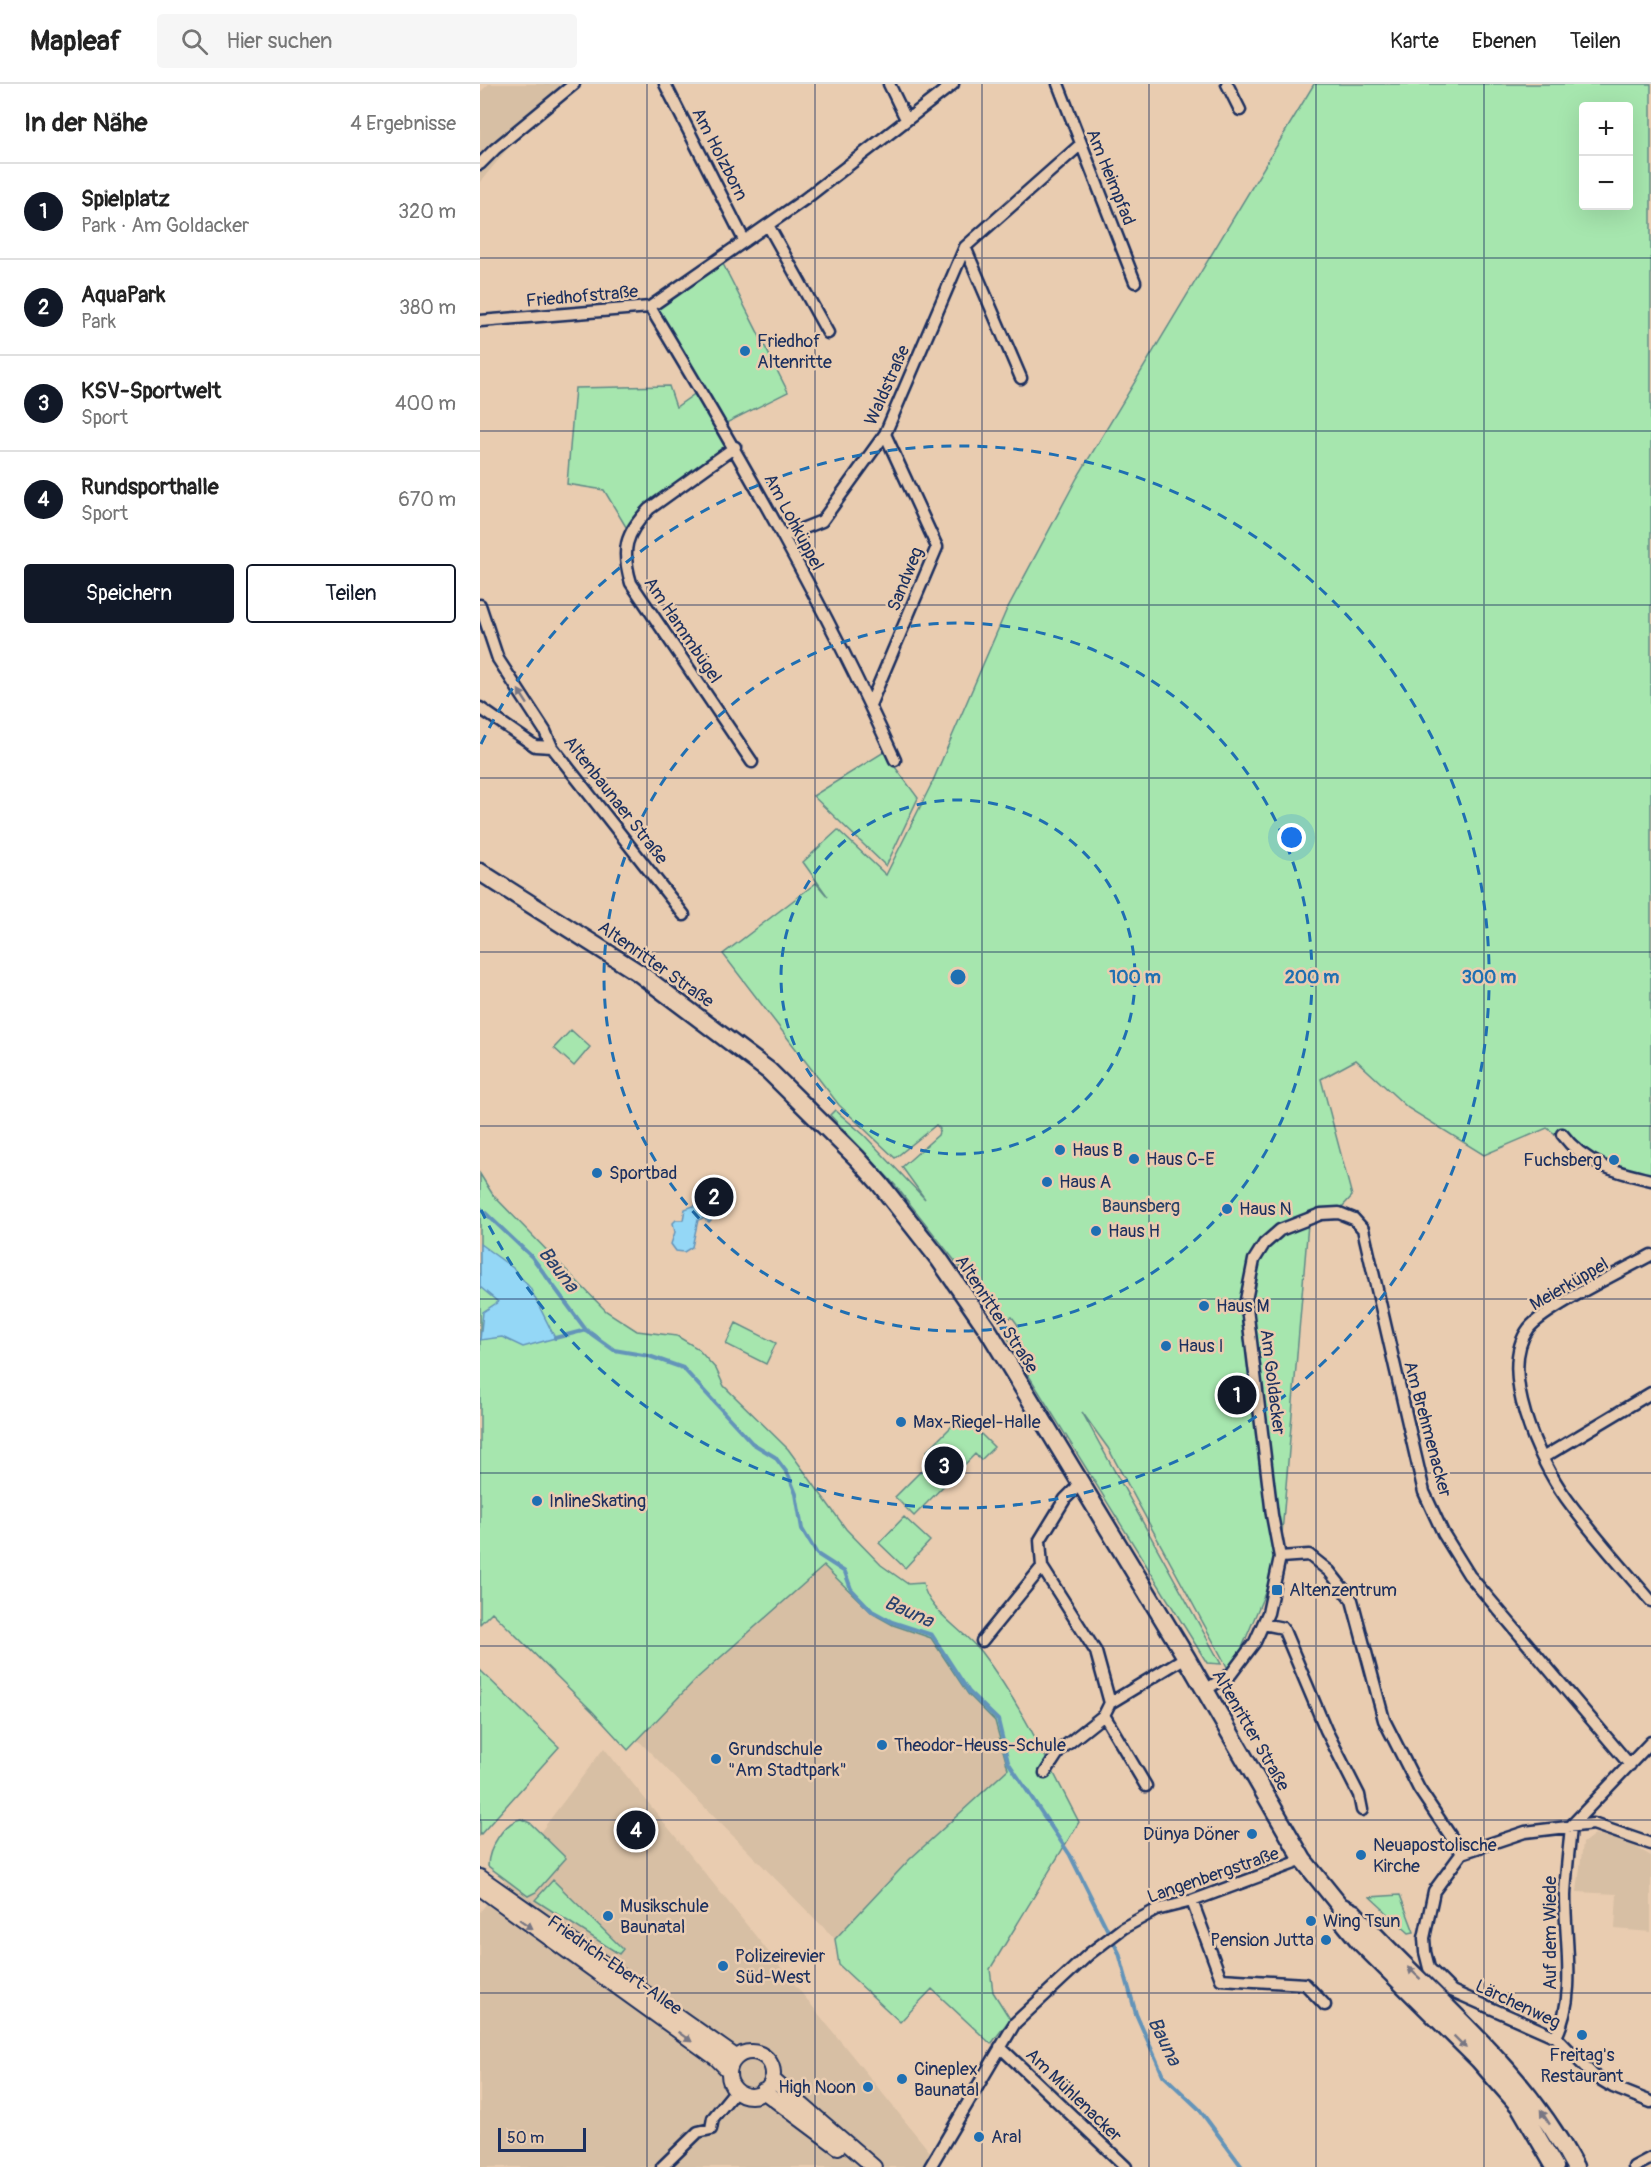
<!DOCTYPE html>
<html lang="de">
<head>
<meta charset="utf-8">
<style>
  :root { --surface:#fff; --page:#f6f6f6; --text:#222; --muted:#767676; --line:#e0e0e0; --accent:#111827 }
  body { margin:0; font-family:Pangolin,sans-serif; background:var(--page); color:var(--text) }
  .controls { position:absolute; right:18px; top:18px; display:grid; overflow:hidden; border-radius:6px; box-shadow:0 6px 24px #0002 }
  .controls button { width:54px; height:54px; display:grid; place-items:center; padding:0; border:0; border-bottom:2px solid var(--line); background:var(--surface); color:var(--text); font:30px sans-serif }
  .scale { position:absolute; left:18px; bottom:15px; width:88px; box-sizing:border-box; padding-left:6px; border:3px solid #1b2f5e; border-top:0; font-size:16px; line-height:21px; white-space:nowrap; color:#1b2f5e; -webkit-text-stroke:4px #e9ccb0; paint-order:stroke }
  .you { position:absolute; left:812px; top:754px; width:21px; height:21px; margin:-15px; border:4px solid #fff; border-radius:50%; background:#1a73e8; box-shadow:0 0 0 9px #1a73e833 }
  .badge { display:grid; place-items:center; width:39px; height:39px; border-radius:50%; background:var(--accent); color:#fff; font-size:20px; font-weight:700 }
  .pin { position:absolute; translate:-50% -50%; border:3px solid #fff; box-shadow:0 2px 6px #0006 }
  .list { margin:0; padding:0; list-style:none }
  h2 { display:flex; justify-content:space-between; align-items:center; height:78px; margin:0; padding:0 24px; font-size:26px }
  h2 small { font-size:20px; font-weight:400; color:var(--muted) }
  .list li { display:grid; grid-template-columns:39px 1fr auto; gap:18px; align-items:center; box-sizing:border-box; height:96px; padding:0 24px; border-top:2px solid var(--line) }
  .list b { display:block; font-size:22px; white-space:nowrap }
  .list p { margin:0; font-size:20px; white-space:nowrap; color:var(--muted) }
  .list em { font-size:20px; font-style:normal; color:var(--muted) }
  .actions { display:flex; gap:12px; padding:18px 24px }
  .actions a { flex:1; padding:14px 0; border:2px solid var(--accent); border-radius:6px; text-align:center; font-size:21px; color:var(--accent) }
  .actions .main { background:var(--accent); color:#fff }
  .icon { flex:none; width:33px; height:33px; fill:none; stroke:currentColor; stroke-width:2; stroke-linecap:round; stroke-linejoin:round }
  .map { position:relative; flex:none; width:1171px; height:2083px; overflow:hidden }
  header { display:flex; align-items:center; gap:36px; box-sizing:border-box; height:84px; padding:0 30px; background:var(--surface); border-bottom:2px solid var(--line) }
  header strong { font-size:28px }
  nav { display:flex; gap:33px; margin-inline-start:auto; font-size:21px }
  .search { width:420px; height:54px; background:var(--page); display:flex; align-items:center; gap:15px; box-sizing:border-box; padding:0 21px; border-radius:6px; color:var(--muted); font-size:22px }
  main { display:flex }
  aside { flex:1; background:var(--surface) }
  .map>svg:first-child { display:block }
</style>
</head>
<body>
<header>
<strong>Mapleaf</strong>
<div class="search"><svg class="icon" aria-label="search" viewBox="0 0 24 24"><circle cx="10" cy="10" r="6"/><path d="M15 15l6 6"/></svg>Hier suchen</div>
<nav><a>Karte</a><a>Ebenen</a><a>Teilen</a></nav>
</header>
<main>
<aside>
<h2>In der Nähe<small>4 Ergebnisse</small></h2>
<ul class="list">
<li><span class="badge">1</span><div><b>Spielplatz</b><p>Park · Am Goldacker</p></div><em>320 m</em></li>
<li><span class="badge">2</span><div><b>AquaPark</b><p>Park</p></div><em>380 m</em></li>
<li><span class="badge">3</span><div><b>KSV-Sportwelt</b><p>Sport</p></div><em>400 m</em></li>
<li><span class="badge">4</span><div><b>Rundsporthalle</b><p>Sport</p></div><em>670 m</em></li>
</ul>
<div class="actions"><a class="main">Speichern</a><a>Teilen</a></div>
</aside>
<div class="map">
<svg width="1171" height="2083" viewBox="0 0 1171 2083">
  <rect width="100%" height="100%" fill="#e9ccb0"/>
  <filter id="ink" filterUnits="userSpaceOnUse"><feTurbulence type="fractalNoise" baseFrequency=".0167" numOctaves="2"/><feDisplacementMap in="SourceGraphic" scale="12" xChannelSelector="R" yChannelSelector="G"/><feConvolveMatrix kernelMatrix="1 2 1 2 8 2 1 2 1" color-interpolation-filters="sRGB"/></filter>
  <g filter="url(#ink)">
    <path fill="#d7bfa4" d="M9,0H93L95,4L30,62L0,98V8Z
      M345,1482L393,1530L413,1541L451,1554L488,1610L515,1637L528,1685L430,1775L355,1855L157,1655L216,1595Z
      M124,1664L462,2083H0V1828Z
      M1115,1750L1144,1756L1171,1772V1848L1135,1845L1137,1810L1097,1808L1103,1759Z"/>
    <path fill="#a6e6ae" stroke="#608a86" stroke-width="1.5" fill-rule="evenodd" d="M834,0H1171V1093L1107,1073L1067,1044L1004,1071L928,1024L876,976L841,995L872,1112L862,1123L829,1128L800,1473L751,1590L628,1364L602,1328L741,1580L727,1579L544,1284L527,1252L538,1241L532,1233L525,1236L516,1223L513,1225L415,1101L350,1031L355,1026L384,1051L445,1115L422,1083L458,1051L460,1045L456,1041L415,1074L359,1021L243,870L336,799L348,813L323,778L358,746L406,791L452,699L526,527L597,394ZM1104,22H1148V122H1104Z
      M240,174L308,308L242,341L255,363L169,425L149,448L124,406L87,400L95,304L189,302L196,323L220,306L170,223Z
      M404,668L438,714L406,782L333,712Z
      M91,946L110,963L94,982L74,964Z
      M0,1090L13,1111L126,1227L157,1247L197,1252L217,1264L236,1285L244,1302L308,1365L366,1445L401,1481L428,1500L443,1499C447,1527 485,1547 501,1568C541,1620 569,1681 599,1738L510,1885L513,1908L530,1935L511,1960L452,1905L420,1938L359,1881L355,1855L430,1775L528,1685L515,1637L488,1610L451,1554L413,1541L393,1530L344,1482L216,1595L148,1666L113,1628L12,1528L0,1540Z
      M256,1239L296,1259L286,1280L246,1260Z
      M478,1336L485,1343L489,1338L514,1363L501,1376L495,1370L434,1432L415,1413L454,1374L447,1367Z
      M424,1433L450,1457L425,1484L399,1459Z
      M0,1586L79,1663L0,1751Z
      M41,1735L50,1739L86,1774L56,1808L48,1812L8,1782C8,1765 24,1738 41,1735Z
      M73,1796L143,1865L139,1870L55,1816Z
      M920,1811L934,1848L929,1849L890,1813Z"/>
    <path fill="#94d7f6" stroke="#6494b9" stroke-width="1.5" d="M216,1121L232,1135L229,1138L223,1134L218,1136L212,1163L204,1168L196,1167L191,1160L195,1148L193,1139L196,1136H203L205,1125Z
      M0,1160L33,1184L50,1204L75,1254L43,1263L22,1253L0,1256L3,1228L18,1218L0,1203Z"/>
    <g fill="none" stroke-linecap="round" stroke-linejoin="round">
      <path stroke="#6494b9" stroke-width="4" d="M0,1124L52,1173L106,1246L134,1266L169,1272L203,1284L272,1359L295,1373L308,1390L316,1410L322,1445L337,1470L365,1488L371,1505L392,1527L412,1538L452,1551L489,1608L518,1636L528,1678L590,1771L639,1869L656,1930L683,1991L719,2025L762,2083
        M75,1254L106,1246"/>
      <g stroke="#1b2f5e" stroke-width="15">
        <path id="minor" d="M185,0L264,156
          M409,0L426,35
          M578,0L655,198
          M747,0L760,26
          M0,80L15,65L94,0
          M288,141L348,249
          M485,163L541,294
          M170,223C259,370 344,519 415,676
          M0,237L170,223L325,115L473,0
          M255,363L169,425C145,450 141,466 151,499L272,678
          M304,452L342,437L405,350L485,163L600,61
          M0,521L18,575L65,647L72,663L204,831
          M390,621L457,463L405,350
          M0,624L55,662L72,663
          M1082,1050C1104,1080 1136,1088 1171,1096
          M1171,1171C1144,1186 1065,1224 1049,1244C1017,1286 1059,1377 1086,1414C1112,1450 1142,1483 1171,1517
          M1064,1373L1171,1309
          M800,1473L829,1471L849,1487L872,1516L904,1636L939,1705L982,1769
          M562,1483L616,1568L630,1619L624,1631L580,1666L565,1689
          M783,1540L803,1544L846,1646L879,1711L882,1726
          M502,1557L562,1483L560,1456L585,1415L600,1400
          M725,1606L751,1590L775,1558L788,1529L800,1473L792,1431L766,1216L774,1176L784,1160L800,1146L841,1130L859,1129L874,1135L883,1145L944,1408L963,1449L989,1491L1150,1681
          M630,1619L706,1573
          M624,1631L666,1702
          M1091,1742L1171,1658
          M1171,1760L1113,1740L1045,1748L982,1769L954,1807L944,1854L945,1868L949,1884L972,1907L1076,1953L1113,1991L1133,2003L1171,2018
          M712,1817L741,1895L825,1900L845,1921
          M1076,1953C1097,1911 1085,1858 1085,1812C1086,1788 1089,1765 1091,1742
          M520,1963L646,2083
          M182,2083L218,2048L231,2045L233,2034L256,2006
          M450,2083L535,1939L609,1870L643,1844L676,1826L712,1817L823,1776
          M1154,2083L1171,2074"/>
      </g>
      <g stroke="#1b2f5e" stroke-width="18">
        <path id="tertiary" d="M0,1793L256,1973
          M0,1804L236,1974L249,1987
          M249 1990a22 22 0 1 1 44 0a22 22 0 1 1-44 0Z
          M292,1995L394,2083
          M283,2007L358,2063"/>
      </g>
      <g stroke="#1b2f5e" stroke-width="21">
        <path id="secondary" d="M0,788L159,889L289,987L377,1074L400,1100L459,1175L508,1246L706,1573L823,1776L860,1822L874,1829C951,1914 1040,1979 1095,2083
          M860,1822L862,1836L880,1858L999,1976L1040,2023L1075,2083"/>
      </g>
      <use href="#minor" stroke="#e9ccb0" stroke-width="10"/>
      <use href="#tertiary" stroke="#e9ccb0" stroke-width="14"/>
      <use href="#secondary" stroke="#e9ccb0" stroke-width="16"/>
    </g>
    <defs><path id="oneway-solid" d="M-6-.8H1V-3.2L6.5 0L1 3.2V.8H-6Z" transform="scale(1.5)"/></defs>
    <g fill="#787683">
      <use href="#oneway-solid" transform="translate(43 613) rotate(-123)"/>
      <use href="#oneway-solid" transform="translate(46 1840) rotate(35)"/>
      <use href="#oneway-solid" transform="translate(934 1889) rotate(-137)"/>
      <use href="#oneway-solid" transform="translate(205 1953) rotate(35)"/>
      <use href="#oneway-solid" transform="translate(980 1958) rotate(45)"/>
      <use href="#oneway-solid" transform="translate(1065 2033) rotate(-123)"/>
    </g>
  </g>
  <path fill="none" stroke="#1b2f5e" stroke-width="1.5" stroke-opacity="0.55" d="M167,0V2083M335,0V2083M502,0V2083M669,0V2083M836,0V2083M1004,0V2083M0,174H1171M0,347H1171M0,521H1171M0,694H1171M0,868H1171M0,1042H1171M0,1215H1171M0,1389H1171M0,1562H1171M0,1736H1171M0,1909H1171"/>
  <g fill="none" stroke="#1f6fb2" stroke-width="3" stroke-dasharray="10 8">
    <circle cx="478" cy="893" r="177"/>
    <circle cx="478" cy="893" r="354"/>
    <path d="M1 660A531 531 0 1 1 1 1126"/>
  </g>
  <g fill="#1f6fb2" stroke="#e9ccb0" stroke-width="2">
    <circle cx="265" cy="267" r="6"/>
    <circle cx="580" cy="1066" r="6"/>
    <circle cx="654" cy="1075" r="6"/>
    <circle cx="1134" cy="1076" r="6"/>
    <circle cx="117" cy="1089" r="6"/>
    <circle cx="567" cy="1098" r="6"/>
    <circle cx="747" cy="1125" r="6"/>
    <circle cx="616" cy="1147" r="6"/>
    <circle cx="724" cy="1222" r="6"/>
    <circle cx="686" cy="1262" r="6"/>
    <circle cx="421" cy="1338" r="6"/>
    <circle cx="57" cy="1417" r="6"/>
    <rect x="791" y="1500" width="12" height="12" rx="3"/>
    <circle cx="402" cy="1661" r="6"/>
    <circle cx="236" cy="1675" r="6"/>
    <circle cx="772" cy="1750" r="6"/>
    <circle cx="881" cy="1771" r="6"/>
    <circle cx="128" cy="1832" r="6"/>
    <circle cx="831" cy="1837" r="6"/>
    <circle cx="846" cy="1856" r="6"/>
    <circle cx="243" cy="1882" r="6"/>
    <circle cx="1102" cy="1951" r="6"/>
    <circle cx="422" cy="1995" r="6"/>
    <circle cx="388" cy="2003" r="6"/>
    <circle cx="499" cy="2053" r="6"/>
  </g>
  <g text-anchor="middle" stroke-width="5" stroke-linejoin="round" paint-order="stroke">
    <g font-size="18" fill="#1b2f5e" stroke="#e9ccb0">
      <text transform="translate(240 70) rotate(63)" y="6">Am Holzborn</text>
      <text transform="translate(631 93) rotate(68)" y="6">Am Heimpfad</text>
      <text transform="translate(102 212) rotate(-5)" y="6">Friedhofstraße</text>
      <text transform="translate(407 301) rotate(-66)" y="6">Waldstraße</text>
      <text transform="translate(314 438) rotate(62)" y="6">Am Lohküppel</text>
      <text transform="translate(425 495) rotate(-68)" y="6">Sandweg</text>
      <text transform="translate(203 546) rotate(56)" y="6">Am Hammbügel</text>
      <text transform="translate(136 716) rotate(52)" y="6">Altenbaunaer Straße</text>
      <text transform="translate(176 880) rotate(35)" y="6">Altenritter Straße</text>
      <text transform="translate(1089 1200) rotate(-30)" y="6">Meierküppel</text>
      <text transform="translate(517 1230) rotate(57)" y="6">Altenritter Straße</text>
      <text transform="translate(793 1298) rotate(83)" y="6">Am Goldacker</text>
      <text transform="translate(948 1345) rotate(75)" y="6">Am Brehmenacker</text>
      <text transform="translate(771 1646) rotate(60)" y="6">Altenritter Straße</text>
      <text transform="translate(733 1791) rotate(-19)" y="6">Langenbergstraße</text>
      <text transform="translate(1070 1849) rotate(-90)" y="6">Auf dem Wiede</text>
      <text transform="translate(135 1881) rotate(35)" y="6">Friedrich-Ebert-Allee</text>
      <text transform="translate(1038 1920) rotate(25)" y="6">Lärchenweg</text>
      <text transform="translate(594 2011) rotate(44)" y="6">Am Mühlenacker</text>
    </g>
    <g font-size="18" fill="#1b2f5e" stroke="#e9ccb0" text-anchor="start">
      <text x="277" y="263">Friedhof<tspan x="277" dy="21">Altenritte</tspan></text>
      <text x="592" y="1072">Haus B</text>
      <text x="666" y="1081">Haus C-E</text>
      <text x="1122" y="1082" text-anchor="end">Fuchsberg</text>
      <text x="129" y="1095">Sportbad</text>
      <text x="579" y="1104">Haus A</text>
      <text x="759" y="1131">Haus N</text>
      <text x="628" y="1153">Haus H</text>
      <text x="736" y="1228">Haus M</text>
      <text x="698" y="1268">Haus I</text>
      <text x="433" y="1344">Max-Riegel-Halle</text>
      <text x="69" y="1423">InlineSkating</text>
      <text x="809" y="1512">Altenzentrum</text>
      <text x="414" y="1667">Theodor-Heuss-Schule</text>
      <text x="248" y="1671">Grundschule<tspan x="248" dy="21">"Am Stadtpark"</tspan></text>
      <text x="760" y="1756" text-anchor="end">Dünya Döner</text>
      <text x="893" y="1767">Neuapostolische<tspan x="893" dy="21">Kirche</tspan></text>
      <text x="140" y="1828">Musikschule<tspan x="140" dy="21">Baunatal</tspan></text>
      <text x="843" y="1843">Wing Tsun</text>
      <text x="834" y="1862" text-anchor="end">Pension Jutta</text>
      <text x="255" y="1878">Polizeirevier<tspan x="255" dy="21">Süd-West</tspan></text>
      <text x="1102" y="1977" text-anchor="middle">Freitag's<tspan x="1102" dy="21">Restaurant</tspan></text>
      <text x="434" y="1991">Cineplex<tspan x="434" dy="21">Baunatal</tspan></text>
      <text x="376" y="2009" text-anchor="end">High Noon</text>
      <text x="511" y="2059">Aral</text>
    </g>
    <g font-size="18" fill="#294166" stroke="#e9ccb0">
      <text x="661" y="1128">Baunsberg</text>
    </g>
    <g font-size="20" font-style="italic" fill="#27406d" stroke="#e9ccb0">
      <text transform="translate(79 1185) rotate(52)" y="7">Bauna</text>
      <text transform="translate(429 1527) rotate(24)" y="7">Bauna</text>
      <text transform="translate(685 1957) rotate(64)" y="7">Bauna</text>
    </g>
  </g>
  <circle cx="478" cy="893" r="9" fill="#1f6fb2" stroke="#e9ccb0" stroke-width="3"/>
  <g font-size="18" text-anchor="middle" font-weight="bold" fill="#1f6fb2" stroke="#e9ccb0" stroke-width="5" stroke-linejoin="round" paint-order="stroke">
    <text x="655" y="899">100 m</text>
    <text x="832" y="899">200 m</text>
    <text x="1009" y="899">300 m</text>
  </g>
</svg>
<div class="controls">
<button>+</button>
<button>−</button>
</div>
<div class="scale">50 m</div>
<div class="you"></div>
<div class="pin badge" style="left:757px;top:1311px">1</div>
<div class="pin badge" style="left:234px;top:1113px">2</div>
<div class="pin badge" style="left:464px;top:1382px">3</div>
<div class="pin badge" style="left:156px;top:1746px">4</div>
</div>
</main>
</body>
</html>
